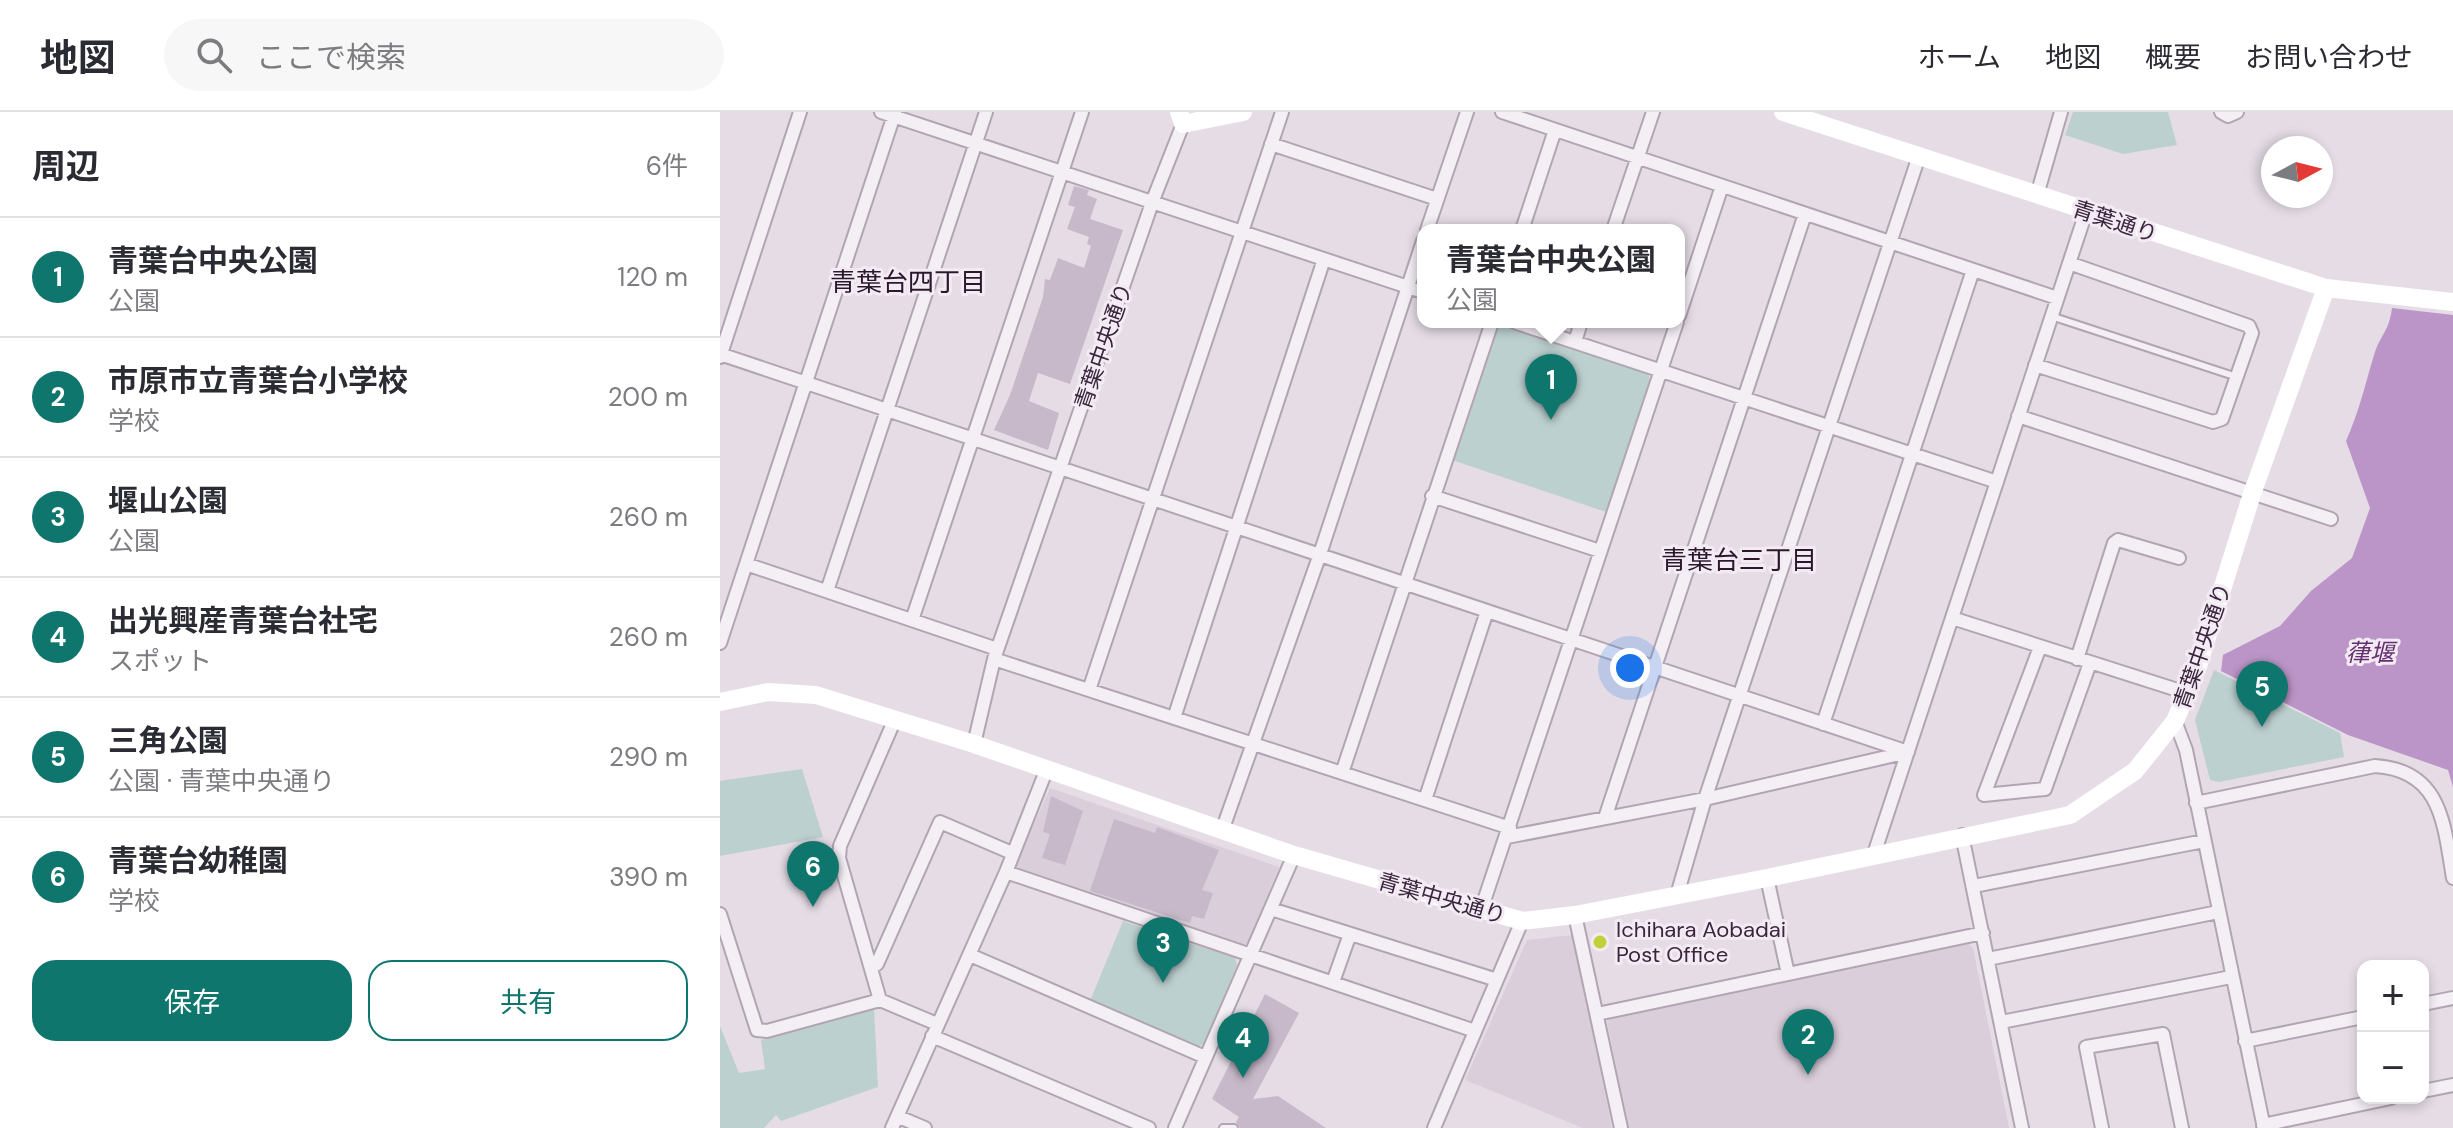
<!DOCTYPE html>
<html lang="ja">
<head>
<meta charset="utf-8">
<style>
  :root { --surface:#fff; --page:#f7f7f7; --text:#2b2b33; --muted:#7c7c81; --line:#e1e1e2; --accent:#0f766e }
  body { margin:0; font-family:"DM Sans","Noto Sans JP",sans-serif; background:var(--page); color:var(--text) }
  .controls { position:absolute; right:24px; bottom:24px; display:grid; overflow:hidden; border-radius:16px; box-shadow:0 4px 12px #0003 }
  .controls button { width:72px; height:72px; display:grid; place-items:center; padding:0; border:0; border-bottom:2px solid var(--line); background:var(--surface); color:var(--text); font:40px sans-serif }
  .compass { position:absolute; left:1541px; top:24px; width:72px; height:72px; border-radius:50%; background:var(--surface); box-shadow:0 4px 12px #0003; rotate:83deg }
  .you { position:absolute; left:910px; top:556px; width:28px; height:28px; margin:-20px; border:6px solid #fff; border-radius:50%; background:#1a73e8; box-shadow:0 0 0 12px #1a73e833 }
  .badge { display:grid; place-items:center; width:52px; height:52px; border-radius:50%; background:var(--accent); color:#fff; font-size:26px; font-weight:700 }
  .pin { position:absolute; translate:-50% -66px; filter:drop-shadow(0 2px 4px #0008) }
  .pin::after { content:''; position:absolute; top:42px; width:28px; height:24px; background:inherit; clip-path:polygon(0 0,100% 0,50% 100%) }
  .popup { position:absolute; left:697px; top:112px; width:268px; height:104px; box-sizing:border-box; display:grid; place-content:center; border-radius:16px; background:var(--surface); filter:drop-shadow(0 2px 6px #0005); font-size:26px; white-space:nowrap; color:var(--muted) }
  .popup b { font-size:30px; color:var(--text) }
  .popup::after { content:''; position:absolute; left:50%; top:100%; margin-left:-16px; border:16px solid transparent; border-top-color:var(--surface) }
  .list { margin:0; padding:0; list-style:none }
  h2 { display:flex; justify-content:space-between; align-items:center; height:104px; margin:0; padding:0 32px; font-size:34px }
  h2 small { font-size:26px; font-weight:400; color:var(--muted) }
  .list li { display:grid; grid-template-columns:52px 1fr auto; gap:24px; align-items:center; box-sizing:border-box; height:120px; padding:0 32px; border-top:2px solid var(--line) }
  .list b { display:block; font-size:30px; white-space:nowrap }
  .list p { margin:0; font-size:26px; white-space:nowrap; color:var(--muted) }
  .list em { font-size:26px; font-style:normal; color:var(--muted) }
  .actions { display:flex; gap:16px; padding:24px 32px }
  .actions a { flex:1; padding:18px 0; border:2px solid var(--accent); border-radius:24px; text-align:center; font-size:28px; color:var(--accent) }
  .actions .main { background:var(--accent); color:#fff }
  .icon { flex:none; width:44px; height:44px; fill:none; stroke:currentColor; stroke-width:2; stroke-linecap:round; stroke-linejoin:round }
  .map { position:relative; flex:none; width:1733px; height:1016px; overflow:hidden }
  header { display:flex; align-items:center; gap:48px; box-sizing:border-box; height:112px; padding:0 40px; background:var(--surface); border-bottom:2px solid var(--line) }
  header strong { font-size:38px }
  nav { display:flex; gap:44px; margin-inline-start:auto; font-size:28px }
  .search { width:560px; height:72px; background:var(--page); display:flex; align-items:center; gap:20px; box-sizing:border-box; padding:0 28px; border-radius:44px; color:var(--muted); font-size:30px }
  main { display:flex }
  aside { flex:1; background:var(--surface) }
  .map>svg:first-child { display:block }
</style>
</head>
<body>
<header>
<strong>地図</strong>
<div class="search"><svg class="icon" aria-label="search" viewBox="0 0 24 24"><circle cx="10" cy="10" r="6"/><path d="M15 15l6 6"/></svg>ここで検索</div>
<nav><a>ホーム</a><a>地図</a><a>概要</a><a>お問い合わせ</a></nav>
</header>
<main>
<aside>
<h2>周辺<small>6件</small></h2>
<ul class="list">
<li><span class="badge">1</span><div><b>青葉台中央公園</b><p>公園</p></div><em>120 m</em></li>
<li><span class="badge">2</span><div><b>市原市立青葉台小学校</b><p>学校</p></div><em>200 m</em></li>
<li><span class="badge">3</span><div><b>堰山公園</b><p>公園</p></div><em>260 m</em></li>
<li><span class="badge">4</span><div><b>出光興産青葉台社宅</b><p>スポット</p></div><em>260 m</em></li>
<li><span class="badge">5</span><div><b>三角公園</b><p>公園 · 青葉中央通り</p></div><em>290 m</em></li>
<li><span class="badge">6</span><div><b>青葉台幼稚園</b><p>学校</p></div><em>390 m</em></li>
</ul>
<div class="actions"><a class="main">保存</a><a>共有</a></div>
</aside>
<div class="map">
<svg width="1733" height="1016" viewBox="0 0 1733 1016">
  <rect width="100%" height="100%" fill="#e5dce6"/>
  <path fill="#dacedb" d="M330,676L559,755L528,831L522,833L299,758L296,752Z
    M853,823L892,1016H863L745,968L807,828Z
    M1249,832L1253,836L1289,1016H909L887,910L892,904Z"/>
  <path fill="#bdd0d0" d="M1353,0H1448L1457,33L1403,42L1345,23Z
    M782,213L928,261L930,268L886,400L732,348L774,217Z
    M1494,558L1620,621L1624,645L1499,670L1490,668L1475,608Z
    M82,657L103,725L0,744V669Z
    M403,809L515,846L517,853L484,932L476,935L370,889Z
    M154,896L158,975L61,1009L56,1003L44,1016H0V914L19,961L45,957L41,928Z"/>
  <path fill="#bc95c8" d="M1672,196L1733,203V675L1728,658L1628,623L1501,559L1503,543L1560,514L1591,479L1632,446L1650,396L1626,329C1639,300 1645,273 1654,243C1660,223 1669,220 1672,196Z"/>
  <path fill="#c7b9c9" d="M354,74L369,78L367,83L377,87L370,107L403,118L350,272L318,261L309,289L339,301L328,338L274,318L290,283L323,185L325,167L330,168L338,146L364,156L371,134L367,132L369,125L347,117L355,95L348,93Z
    M331,684L363,699L345,753L322,746L330,722L323,720Z
    M394,707L435,721L437,715L499,738L482,778L493,781L484,807L472,804L470,811L370,779Z
    M545,882L579,901L533,987L558,984L606,1016H520L516,1010L519,1005L492,987Z"/>
  <g fill="none" stroke-linecap="round" stroke-linejoin="round">
    <g stroke="#b2a5b3" stroke-width="10">
      <path id="lane" d="M1331,204L1517,265
        M503,1016H514"/>
    </g>
    <g stroke="#b2a5b3" stroke-width="16">
      <path id="street" d="M161,0L703,180
        M782,0L1337,186
        M1501,0L1508,4L1517,0
        M551,32L717,87
        M1317,83L1341,0
        M707,118L747,0
        M802,118L835,18
        M893,118L933,0
        M959,204L1002,74
        M794,210L1277,370
        M855,230L861,210
        M0,242L1188,640
        M0,245L80,0
        M1315,253L1493,310L1502,307L1532,221L1529,214L1349,151
        M1298,304L1611,407
        M712,384L880,439
        M26,452L277,537
        M107,479L266,0
        M1232,506L1467,581
        M192,508L362,0
        M0,531L175,0
        M1320,535L1264,683L1325,677L1370,551
        M274,547L790,716
        M1357,547L1394,431L1398,428L1459,446
        M369,578L562,0
        M454,606L604,147
        M1455,609L1466,638L1544,1016
        M1103,612L1253,158
        M254,632L274,547L433,88L463,12
        M622,661L772,210
        M705,688L767,499
        M1476,691L1655,654C1722,658 1724,713 1733,766
        M885,706L1085,102
        M503,716L600,442L703,129
        M1242,723L1302,1016
        M787,725L985,687L1188,640
        M1154,742L1366,100
        M286,760L755,919
        M1047,766L1068,862
        M1254,774L1484,729
        M957,783L985,687L1199,44
        M551,797L777,868
        M761,798L957,210
        M0,802L37,918L47,919L160,888L217,912
        M855,803L901,1016
        M250,843L485,945
        M1268,847L1498,800
        M152,855L157,852L220,710L292,741
        M613,870L630,822
        M160,888L119,746L120,734L175,607
        M1703,892L1733,886
        M877,902L1263,821
        M1281,910L1511,865
        M212,924L429,1016
        M1525,929L1643,905
        M1703,979L1733,973
        M179,1005L205,1016
        M1543,1013L1671,986
        M172,1016L286,760L326,659
        M455,1016L574,743
        M714,1016L802,809
        M1382,1016L1366,935L1443,922L1462,1016"/>
    </g>
    <use href="#lane" stroke="#f4eef5" stroke-width="6"/>
    <use href="#street" stroke="#f4eef5" stroke-width="12"/>
    <path stroke="#fff" stroke-width="18" d="M459,0L463,12L523,0
      M1063,0L1606,176L1733,190
      M0,590L48,580L96,583L254,632L574,743L802,809L855,803L1047,766L1350,703L1415,659L1455,609L1478,554L1532,382L1606,176"/>
  </g>
  <circle fill="#c2d03c" stroke="#f3ebf4" stroke-width="3" cx="880" cy="830" r="8"/>
  <g text-anchor="middle" stroke-width="6" stroke-linejoin="round" paint-order="stroke">
    <g font-size="22" fill="#3a253d" stroke="#f3ebf4">
      <text transform="translate(1395 109) rotate(18)" y="8">青葉通り</text>
      <text transform="translate(383 234) rotate(-71)" y="8">青葉中央通り</text>
      <text transform="translate(1482 534) rotate(-71)" y="8">青葉中央通り</text>
      <text transform="translate(722 786) rotate(16)" y="8">青葉中央通り</text>
    </g>
    <g font-size="22" fill="#3a253d" stroke="#f3ebf4" text-anchor="start">
      <text x="896" y="825">Ichihara Aobadai<tspan x="896" dy="25">Post Office</tspan></text>
    </g>
    <g font-size="24" font-style="italic" fill="#642f71" stroke="#f3ebf4">
      <text x="1650" y="549">葎堰</text>
    </g>
    <g font-size="26" fill="#2b182d" stroke="#f3ebf4">
      <text x="188" y="179">青葉台四丁目</text>
      <text x="1019" y="457">青葉台三丁目</text>
    </g>
  </g>
</svg>
<div class="controls">
<button>+</button>
<button>−</button>
</div>
<svg class="compass" viewBox="-18 -18 36 36"><path d="M0-13l5 13h-10z" fill="#e53935"/><path d="M0 13l5-13h-10z" fill="#7c7c81"/></svg>
<div class="you"></div>
<div class="pin badge" style="left:831px;top:308px">1</div>
<div class="popup"><b>青葉台中央公園</b>公園</div>
<div class="pin badge" style="left:1088px;top:963px">2</div>
<div class="pin badge" style="left:443px;top:871px">3</div>
<div class="pin badge" style="left:523px;top:966px">4</div>
<div class="pin badge" style="left:1542px;top:615px">5</div>
<div class="pin badge" style="left:93px;top:795px">6</div>
</div>
</main>
</body>
</html>
